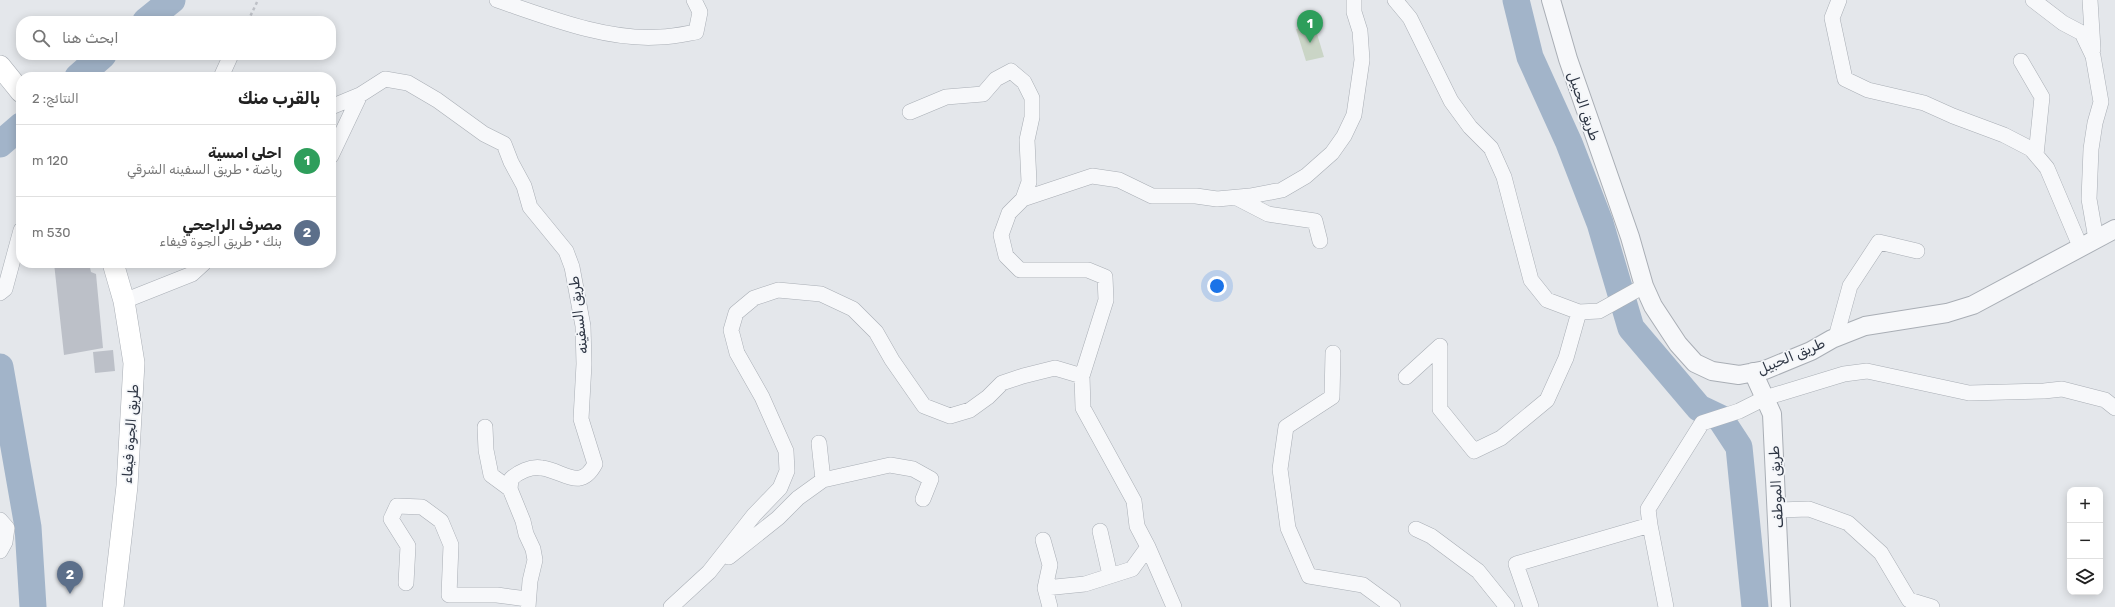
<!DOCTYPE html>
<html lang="ar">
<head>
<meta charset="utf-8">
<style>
  :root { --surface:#fff; --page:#f2f2f2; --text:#222; --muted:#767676; --line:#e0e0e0; --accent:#1a73e8 }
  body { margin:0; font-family:Rubik,Cairo,sans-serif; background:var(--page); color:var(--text); direction:rtl }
  .controls { position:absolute; right:12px; bottom:12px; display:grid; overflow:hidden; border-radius:8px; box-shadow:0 2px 10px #0003 }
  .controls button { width:36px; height:36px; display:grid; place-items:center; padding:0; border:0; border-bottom:1px solid var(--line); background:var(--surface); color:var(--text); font:20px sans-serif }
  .you { position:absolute; left:1217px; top:286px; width:14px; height:14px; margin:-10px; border:3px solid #fff; border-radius:50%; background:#1a73e8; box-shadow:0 0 0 6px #1a73e833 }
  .badge { display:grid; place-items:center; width:26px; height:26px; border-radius:50%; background:var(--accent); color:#fff; font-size:13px; font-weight:700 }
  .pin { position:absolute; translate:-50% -33px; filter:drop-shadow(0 1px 2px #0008) }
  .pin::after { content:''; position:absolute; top:21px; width:14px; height:12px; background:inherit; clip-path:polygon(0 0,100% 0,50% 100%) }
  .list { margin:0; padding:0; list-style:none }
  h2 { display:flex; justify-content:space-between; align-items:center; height:52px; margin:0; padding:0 16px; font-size:17px }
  h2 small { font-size:13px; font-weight:400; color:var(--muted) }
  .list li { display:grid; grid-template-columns:26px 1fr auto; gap:12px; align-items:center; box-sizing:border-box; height:72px; padding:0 16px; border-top:1px solid var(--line) }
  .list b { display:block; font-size:15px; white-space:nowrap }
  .list p { margin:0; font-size:13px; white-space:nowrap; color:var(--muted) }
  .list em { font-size:13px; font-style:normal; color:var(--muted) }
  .icon { flex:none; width:22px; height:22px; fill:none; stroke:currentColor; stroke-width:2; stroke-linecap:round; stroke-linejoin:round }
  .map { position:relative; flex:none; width:2115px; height:607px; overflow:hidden; direction:ltr }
  .search { position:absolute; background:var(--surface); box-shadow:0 2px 10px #0003; left:16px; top:16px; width:320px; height:44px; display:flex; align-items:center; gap:10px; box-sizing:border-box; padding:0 14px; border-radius:16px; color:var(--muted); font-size:15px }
  .panel { position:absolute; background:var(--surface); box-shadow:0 2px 10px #0003; left:16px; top:72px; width:320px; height:196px; border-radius:16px; direction:rtl }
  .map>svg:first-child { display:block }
</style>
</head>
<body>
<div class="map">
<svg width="2115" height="607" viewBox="0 0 2115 607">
  <rect width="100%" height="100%" fill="#e4e7eb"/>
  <path fill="#cad5c6" d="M1314,24L1324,57L1306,61L1296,29Z"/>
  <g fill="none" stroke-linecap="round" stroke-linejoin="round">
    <path stroke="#a2b4c9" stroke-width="27" d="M1516,0L1530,57L1569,143L1600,223L1631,328L1699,408L1720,418L1739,447L1755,607
      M146,21L172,0
      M78,77L103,55
      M0,144L21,126
      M0,367L28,527L33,607"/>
  </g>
  <path fill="#bcc0c8" d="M54,263H89L91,272L96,274L103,348L64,355Z
    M113,350L115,371L95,373L93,352Z"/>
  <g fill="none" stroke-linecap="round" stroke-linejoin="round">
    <g stroke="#a9aeb5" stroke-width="16">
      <path id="minor" d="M497,0C547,17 607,41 660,37C672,37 685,34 696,32L700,12L694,0
        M1395,0L1410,18L1451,101L1470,127L1491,148L1504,177L1531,280L1547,300L1579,312L1599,311L1644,286
        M1839,0L1832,18L1845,79L1868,90L1924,103L1953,116L2004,135L2031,149L2047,168L2080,246
        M2033,0L2063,23L2082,33L2093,56L2101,102L2095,123L2091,149L2089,199L2096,239
        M2090,0L2093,49
        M2021,61L2042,97L2036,155
        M221,77L231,55
        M331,107L360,95
        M910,112L946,97L983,94L996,79L1011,71L1024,82L1032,98V117L1027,140L1029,182L1023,199
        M331,156L360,95L385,79L408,83L437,100L484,134L504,144L511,162L524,186L530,207L566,251L572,267L583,326L584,364L581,419L595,464C580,492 564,471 542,468C531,466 518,472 511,479L510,489L523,521L526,534L533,549L535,560L530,581L528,607
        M1237,198L1268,214L1315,221L1320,241
        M0,293L5,289L21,230
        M124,301L192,274L204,263
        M1836,337L1850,286L1879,242L1917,251
        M1333,353L1332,397L1286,427L1280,469L1288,528L1309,576L1363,585L1393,607
        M1406,377L1440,346V409L1474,451L1501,438L1547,400L1566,358L1579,312
        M485,427L486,450L491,475L510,489
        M819,443L823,480
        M1778,510L1809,509L1848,523L1881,553L1909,600L1932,607
        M0,520L7,528L5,542L0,551
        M1650,525L1648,509L1702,423L1739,411L1765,398L1844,374L1867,371L1969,393L2044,391L2062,389L2105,400L2115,408
        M1416,529L1431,536L1478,571L1507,607
        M1100,531L1110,575
        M1043,540L1050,565L1045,588
        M729,557L778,518L798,498L823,480L890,465L913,469L931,479L923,499
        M406,583L408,546L391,519L397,506L422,507L441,521L451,545L449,595H497L527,599
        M671,607L709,572L754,515L780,488L787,471L786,451L762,397L737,353L731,330L736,313L754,298L778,290L821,294L853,309L876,332L892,360L924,406L950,416L970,410L988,397L1002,383L1023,376L1055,368L1082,376
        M1050,607L1045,588L1085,584L1132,569L1148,547
        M1174,607L1148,547L1137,526L1134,501L1083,408L1082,376L1106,300L1105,277L1088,270H1020L1006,256L1001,235L1009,213L1023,199L1092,176L1119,180L1152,196H1196L1217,199L1250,196L1282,190L1306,176L1332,153L1344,136L1354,115L1362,60L1360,31L1354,12V0
        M1531,607L1516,564L1650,525L1666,607"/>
    </g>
    <g stroke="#a9aeb5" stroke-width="20">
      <path id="tertiary" d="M1551,0L1568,59L1630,237L1644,286L1653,306L1678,344L1695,363L1712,371L1739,375L1765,370L1811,351L1832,339L1865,326L1947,313L1973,305L2115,229
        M1753,372L1772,414L1781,607"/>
    </g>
    <g stroke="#a9aeb5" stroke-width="22">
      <path id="secondary" d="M0,66L21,92
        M113,263L124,301L134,363L127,486L113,607"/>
    </g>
    <path stroke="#bec1c7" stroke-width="2.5" stroke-dasharray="3 3" stroke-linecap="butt" d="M248,21L258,0"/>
    <use href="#minor" stroke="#f7f8fa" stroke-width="15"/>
    <use href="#tertiary" stroke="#f7f8fa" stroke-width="18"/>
    <use href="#secondary" stroke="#fff" stroke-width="21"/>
  </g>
  <g text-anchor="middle" stroke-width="3.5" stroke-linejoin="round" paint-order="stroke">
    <g font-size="14" fill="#2d3543" stroke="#f4f6f9">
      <text transform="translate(1584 106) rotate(71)" y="5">طريق الحبيل</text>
      <text transform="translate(578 315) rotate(-97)" y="5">طريق السفينه</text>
      <text transform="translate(1791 356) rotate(-23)" y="5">طريق الحبيل</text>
      <text transform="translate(130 434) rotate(-86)" y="5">طريق الجوة فيفاء</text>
      <text transform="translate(1776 487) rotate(-93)" y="5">طريق الموطف</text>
    </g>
  </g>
</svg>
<div class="controls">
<button>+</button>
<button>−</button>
<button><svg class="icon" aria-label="layers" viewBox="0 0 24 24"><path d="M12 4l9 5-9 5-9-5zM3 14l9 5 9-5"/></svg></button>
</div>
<div class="you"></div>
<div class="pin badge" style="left:1310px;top:43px;background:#2e9e5b">1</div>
<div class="pin badge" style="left:70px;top:594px;background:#5c6f8a">2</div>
<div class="search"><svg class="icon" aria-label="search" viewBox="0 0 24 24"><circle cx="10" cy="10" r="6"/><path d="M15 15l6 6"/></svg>ابحث هنا</div>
<section class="panel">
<h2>بالقرب منك<small>النتائج: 2</small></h2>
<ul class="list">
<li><span class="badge" style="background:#2e9e5b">1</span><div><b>احلى امسية</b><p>رياضة · طريق السفينه الشرقي</p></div><em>120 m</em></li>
<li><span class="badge" style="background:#5c6f8a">2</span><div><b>مصرف الراجحي</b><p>بنك · طريق الجوة فيفاء</p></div><em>530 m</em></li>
</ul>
</section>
</div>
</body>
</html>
